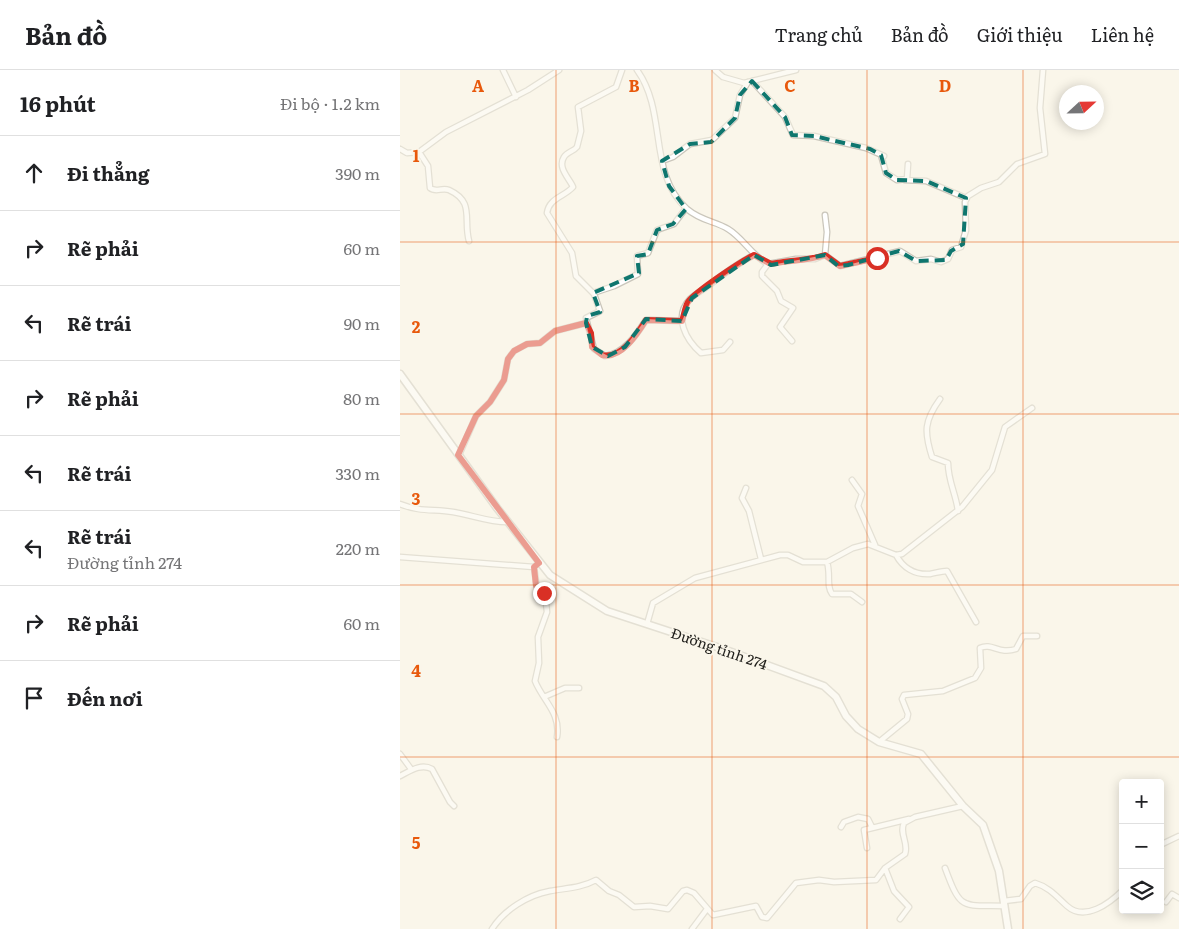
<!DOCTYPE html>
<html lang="vi">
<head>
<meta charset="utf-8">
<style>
  :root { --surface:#fff; --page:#f6f6f6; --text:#202124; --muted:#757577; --line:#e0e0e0 }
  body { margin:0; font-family:Literata,serif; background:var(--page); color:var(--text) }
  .controls { position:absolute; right:15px; bottom:15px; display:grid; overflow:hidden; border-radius:5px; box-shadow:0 2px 12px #0003 }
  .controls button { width:45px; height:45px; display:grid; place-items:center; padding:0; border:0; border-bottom:1px solid var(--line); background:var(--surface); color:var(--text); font:25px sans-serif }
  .compass { position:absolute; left:659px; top:15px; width:45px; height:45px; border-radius:50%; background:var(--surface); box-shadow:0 2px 12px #0003; rotate:68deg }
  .stop { position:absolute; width:15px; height:15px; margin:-11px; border:4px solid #d93025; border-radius:50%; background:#fff }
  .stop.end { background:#d93025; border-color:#fff; box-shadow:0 1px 5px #0008 }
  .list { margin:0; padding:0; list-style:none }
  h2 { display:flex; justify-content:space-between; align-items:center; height:65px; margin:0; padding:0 20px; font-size:21px }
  h2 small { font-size:16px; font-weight:400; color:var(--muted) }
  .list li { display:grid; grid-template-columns:32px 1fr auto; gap:15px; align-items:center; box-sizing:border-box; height:75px; padding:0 20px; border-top:1px solid var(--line) }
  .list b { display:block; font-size:19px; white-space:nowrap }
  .list p { margin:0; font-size:16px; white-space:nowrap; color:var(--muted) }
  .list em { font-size:16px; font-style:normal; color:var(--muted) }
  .icon { flex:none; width:28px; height:28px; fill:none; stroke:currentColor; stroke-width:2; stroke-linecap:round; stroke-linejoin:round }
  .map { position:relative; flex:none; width:779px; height:859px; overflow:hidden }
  header { display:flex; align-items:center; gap:30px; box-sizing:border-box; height:70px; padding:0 25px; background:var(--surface); border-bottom:1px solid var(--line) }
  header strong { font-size:24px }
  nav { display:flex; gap:28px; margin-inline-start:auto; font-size:18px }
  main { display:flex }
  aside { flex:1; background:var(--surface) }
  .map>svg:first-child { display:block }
</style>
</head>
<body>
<header>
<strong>Bản đồ</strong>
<nav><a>Trang chủ</a><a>Bản đồ</a><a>Giới thiệu</a><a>Liên hệ</a></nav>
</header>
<main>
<aside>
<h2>16 phút<small>Đi bộ · 1.2 km</small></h2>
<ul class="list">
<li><svg class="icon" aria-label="ahead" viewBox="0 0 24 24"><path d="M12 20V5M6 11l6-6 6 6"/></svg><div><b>Đi thẳng</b></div><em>390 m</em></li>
<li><svg class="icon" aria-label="right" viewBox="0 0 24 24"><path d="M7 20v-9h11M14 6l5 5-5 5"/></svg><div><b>Rẽ phải</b></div><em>60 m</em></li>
<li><svg class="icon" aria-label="left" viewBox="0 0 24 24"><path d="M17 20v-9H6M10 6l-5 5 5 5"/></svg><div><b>Rẽ trái</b></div><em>90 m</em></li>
<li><svg class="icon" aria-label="right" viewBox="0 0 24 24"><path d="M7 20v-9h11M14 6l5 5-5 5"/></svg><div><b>Rẽ phải</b></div><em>80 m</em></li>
<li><svg class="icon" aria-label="left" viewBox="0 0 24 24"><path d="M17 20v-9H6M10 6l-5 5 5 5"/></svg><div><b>Rẽ trái</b></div><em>330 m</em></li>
<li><svg class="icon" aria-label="left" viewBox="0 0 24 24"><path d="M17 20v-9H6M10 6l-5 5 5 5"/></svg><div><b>Rẽ trái</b><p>Đường tỉnh 274</p></div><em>220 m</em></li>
<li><svg class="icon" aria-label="right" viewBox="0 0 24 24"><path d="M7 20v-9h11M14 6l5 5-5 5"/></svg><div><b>Rẽ phải</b></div><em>60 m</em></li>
<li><svg class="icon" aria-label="arrive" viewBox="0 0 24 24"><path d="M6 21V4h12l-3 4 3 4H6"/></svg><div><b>Đến nơi</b></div></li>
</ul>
</aside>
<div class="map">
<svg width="779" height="859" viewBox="0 0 779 859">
  <rect width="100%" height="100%" fill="#faf6ea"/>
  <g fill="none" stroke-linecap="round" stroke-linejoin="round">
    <g stroke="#cac6bb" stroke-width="7">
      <path id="minor" d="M103,0L116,27
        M222,0L216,17L178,37L181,61L177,77C174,81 167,82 164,87C157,98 170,109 173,117C164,127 149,128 147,143L172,183L176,206L194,224L200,241L186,248L194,279L205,286C224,284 237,264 246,250L282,251
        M237,0C268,43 247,103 287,139C301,151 315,151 328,159C343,168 352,186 368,194L396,189H415L425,185L440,196L500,181L516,191L531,189L541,192L548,189L552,180L561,177L566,160L565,132L568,126L581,118L599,112L617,94L645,84L640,38L643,0
        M315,0L323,7L344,13L396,0
        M352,11L385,47L393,65L414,66L466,78L484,86
        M0,79L7,83L19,82L46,62L128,20L159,0
        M19,82L28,96L30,118C36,123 42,117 49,120C75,132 63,149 69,171
        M481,85L486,103L497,110L507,109L508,94
        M262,91L273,87L290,74L312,70L335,48L340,25L348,12
        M505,110L526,111L566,128
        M425,145L427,162L425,185
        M368,194L362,202V206L377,221L381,231L393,238L380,257L392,271
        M193,223L214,216L238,204L237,186L248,183L257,160L274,154L286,138
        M330,272L323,280L301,283C286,270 273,247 290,229C296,223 305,219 312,213C326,202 338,193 354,185
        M540,329C524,351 524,362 532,387L548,393C548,411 556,424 558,441
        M59,385L76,346L90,332L104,310L108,289L114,281L127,274L140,273L155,261L186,253
        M452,410L462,424L458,436L475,475
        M346,418L342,428L349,441L361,489
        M0,434C20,442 33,439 53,442C72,445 88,452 107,452
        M496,485C503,498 515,505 530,504C536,503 541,501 547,501L576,552
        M0,487L134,497L139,493
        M427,492C431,505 426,516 432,524H451L462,532
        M134,497L137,519L145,524L147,542L138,567L139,593L135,611C143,631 161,643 157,667
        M247,554L253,533L295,508L380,485H388L403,492H427L453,478L468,474L496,485L502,484L562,437L592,400L605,357L632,338
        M144,627L165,618H179
        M479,672L507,649L508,644L502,629L504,625L543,621L575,608L581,598L580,578C592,572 599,585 616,579L623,566H637
        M0,684L11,699
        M0,706C10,701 21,693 32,699L50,732L54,736
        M441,757L444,752L458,747L468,749L472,757
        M760,775L779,766
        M467,778L464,760L509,749
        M485,798L494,821L509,837L500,849
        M545,798C561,841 561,835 605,836
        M604,831L621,829L630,816L635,813C649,817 657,827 667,836C685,852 710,833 723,820
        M766,832L772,824L779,828
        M92,859C104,840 128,825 150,821C167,818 181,818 196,810L209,821L219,825L234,837L250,836L268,839L283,821L287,820L294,823L313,845L356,836L362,847L367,848L396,813L419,810L434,812L476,810L485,798L505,784C509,773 499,764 504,753L515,747L563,736
        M292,859L307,839"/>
    </g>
    <g stroke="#cac6bb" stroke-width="9">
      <path id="secondary" d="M0,304L97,438L150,505L207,541L326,580L424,616L436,627L446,646L458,659L479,672L521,684L563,736L583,755L599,801L608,859"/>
    </g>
    <use href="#minor" stroke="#fff" stroke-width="4.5"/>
    <use href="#secondary" stroke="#fff" stroke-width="6"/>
  </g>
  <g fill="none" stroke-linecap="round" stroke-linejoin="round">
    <path stroke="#d93025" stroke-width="6" d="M144,523L136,516L134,497L139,493L58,385L76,346L90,332L104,310L108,289L114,281L127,274L140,273L155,261L186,253L191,263L192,277L202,285C221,290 238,263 246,250L282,251C284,245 285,237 288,232C296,221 340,192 354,185L371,194C389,190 408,191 425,185L440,196L477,188"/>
  </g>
  <path d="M0 0H779V859H0ZM352,11L385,47L392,65L414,66L470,79L481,85L486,103L497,110L526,111L566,128L563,174L551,181L546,190L516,191L499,181L448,195L438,196L425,185L371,195L354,185L292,228L282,251L246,249L225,277L208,286L192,277L186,253L187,246L200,242L193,223L239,203L237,186L248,184L257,160L273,154L286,139L269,116L262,91L290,74L311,72L335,48L340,25Z" fill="#faf6ea" fill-opacity=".55" fill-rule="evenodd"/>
  <path fill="none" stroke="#0f766e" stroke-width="4" stroke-dasharray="10 6" stroke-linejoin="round" d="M352,11L385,47L392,65L414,66L470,79L481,85L486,103L497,110L526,111L566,128L563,174L551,181L546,190L516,191L499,181L448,195L438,196L425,185L371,195L354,185L292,228L282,251L246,249L225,277L208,286L192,277L186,253L187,246L200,242L193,223L239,203L237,186L248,184L257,160L273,154L286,139L269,116L262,91L290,74L311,72L335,48L340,25Z"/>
  <path fill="none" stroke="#e8590c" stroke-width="1" stroke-opacity="0.55" d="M156,0V859M312,0V859M467,0V859M623,0V859M0,172H779M0,344H779M0,515H779M0,687H779"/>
  <g text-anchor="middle" stroke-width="4" stroke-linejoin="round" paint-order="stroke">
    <g font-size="14" fill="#1f1e1a" stroke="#faf6ea">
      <text transform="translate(319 579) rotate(19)" y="5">Đường tỉnh 274</text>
    </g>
  </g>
  <g font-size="16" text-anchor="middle" font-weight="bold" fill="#e8590c" stroke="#faf6ea" stroke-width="4" stroke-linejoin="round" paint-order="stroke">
    <text x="78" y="22">A</text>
    <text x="234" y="22">B</text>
    <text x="390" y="22">C</text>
    <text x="545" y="22">D</text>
    <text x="16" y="92">1</text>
    <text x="16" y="263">2</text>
    <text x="16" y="435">3</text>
    <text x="16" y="607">4</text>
    <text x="16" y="779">5</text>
  </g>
</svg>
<div class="controls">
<button>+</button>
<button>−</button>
<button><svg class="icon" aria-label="layers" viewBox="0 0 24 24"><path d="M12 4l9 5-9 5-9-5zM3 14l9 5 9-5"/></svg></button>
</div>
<svg class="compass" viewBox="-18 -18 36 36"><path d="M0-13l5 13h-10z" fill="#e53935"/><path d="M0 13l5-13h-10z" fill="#757577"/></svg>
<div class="stop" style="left:477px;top:188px"></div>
<div class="stop end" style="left:144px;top:523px"></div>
</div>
</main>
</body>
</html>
